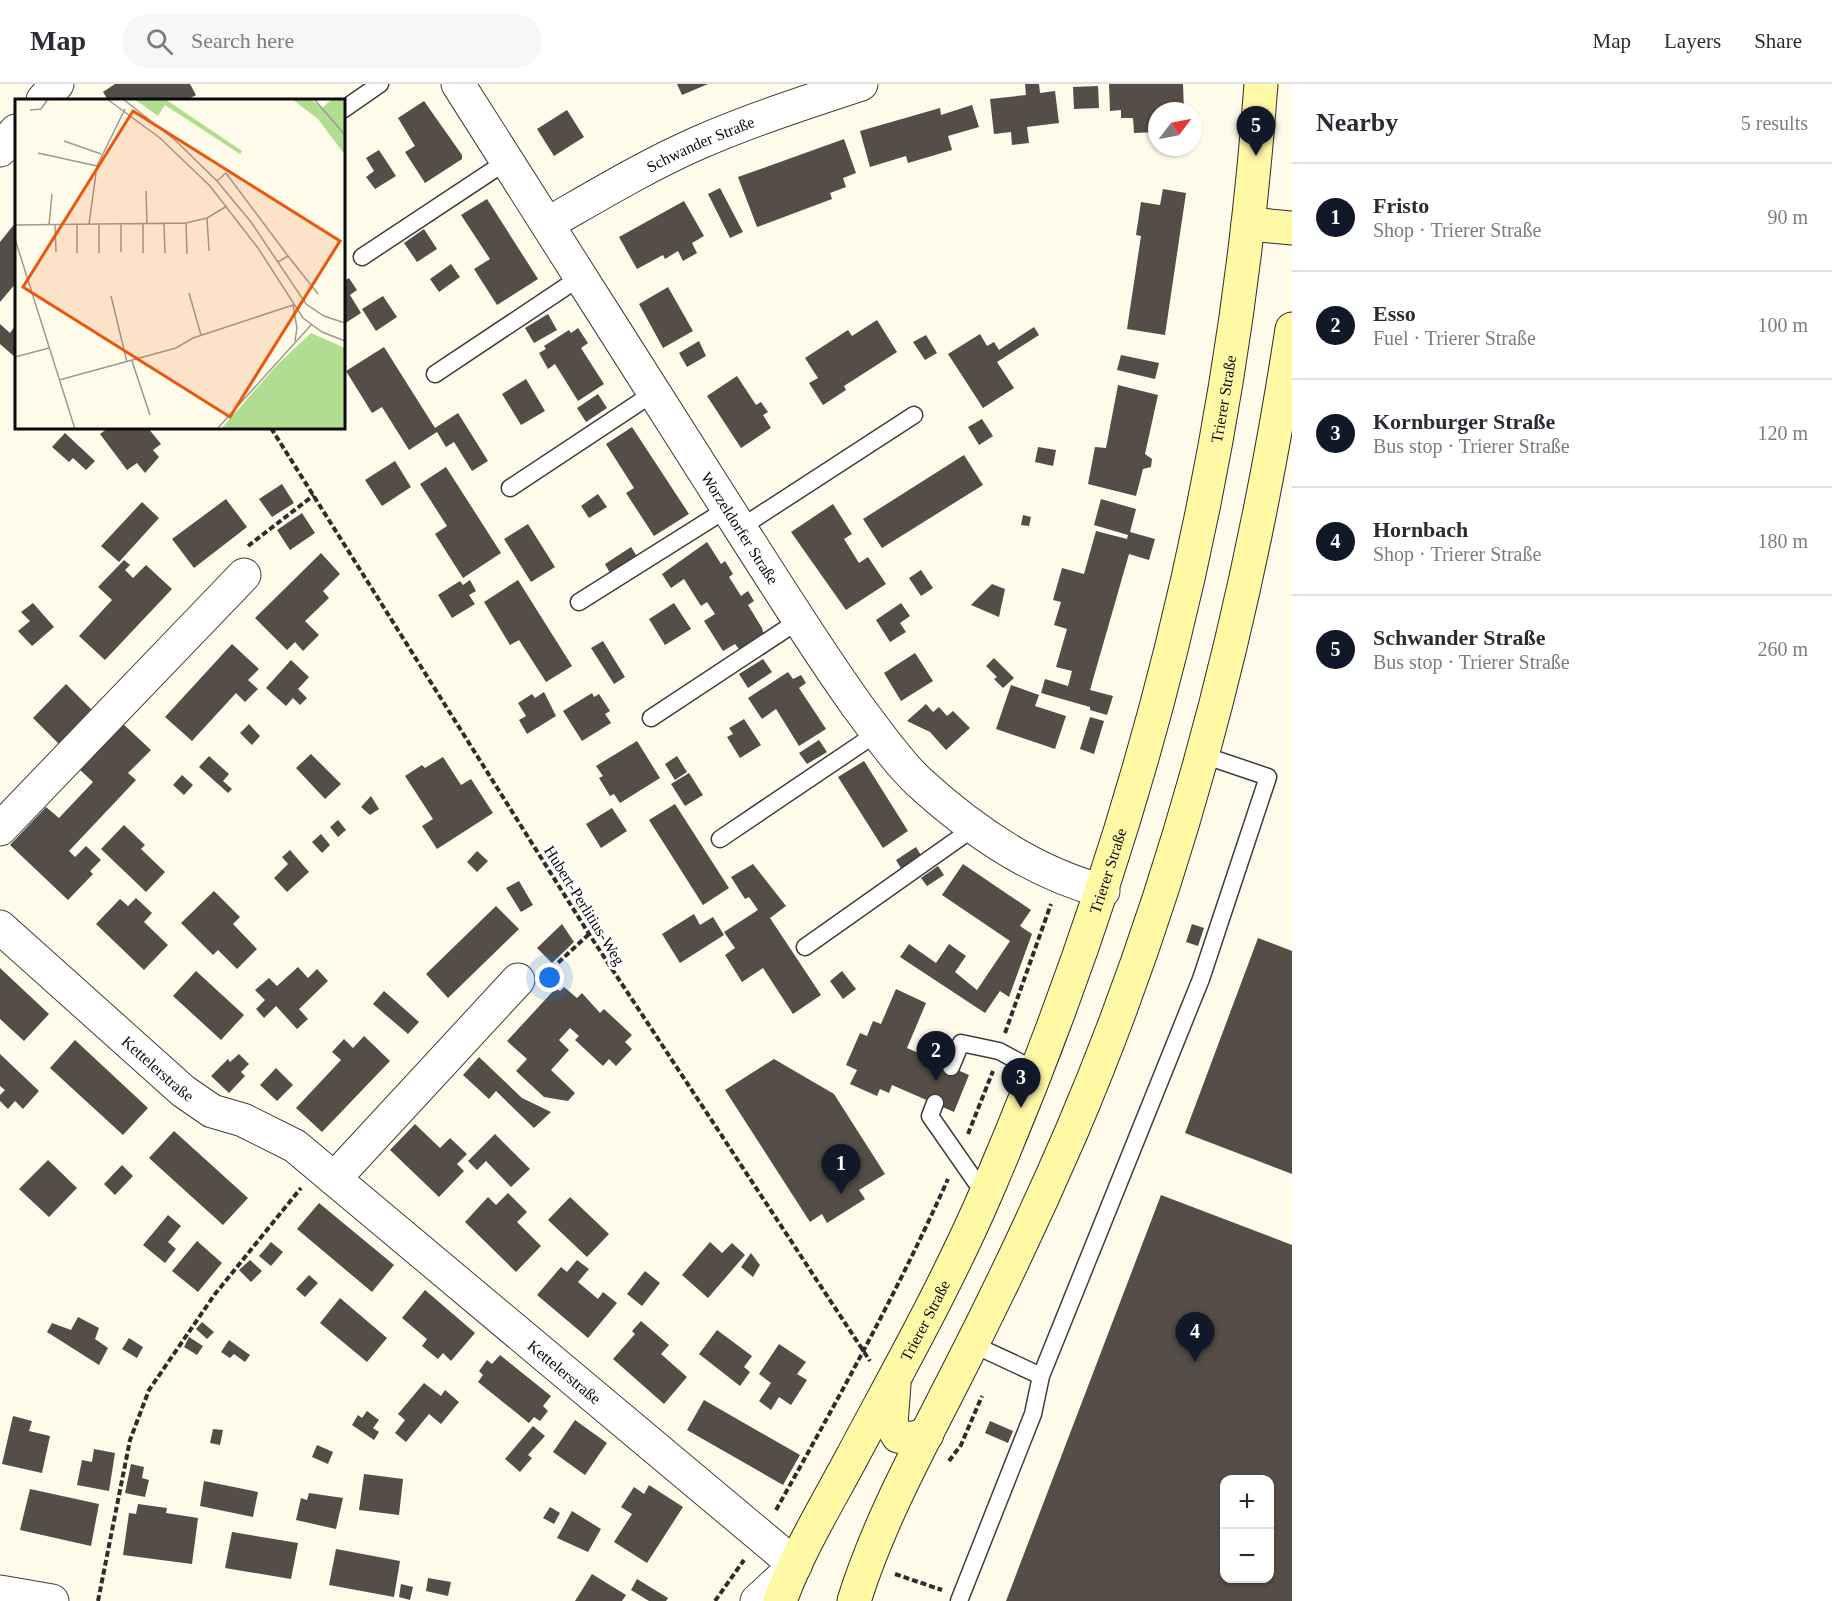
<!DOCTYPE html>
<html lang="en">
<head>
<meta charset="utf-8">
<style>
  :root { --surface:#fff; --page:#f7f7f7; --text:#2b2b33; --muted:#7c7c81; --line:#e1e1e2; --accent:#111827 }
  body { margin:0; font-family:Georgia,serif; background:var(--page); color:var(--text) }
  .controls { position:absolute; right:18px; bottom:18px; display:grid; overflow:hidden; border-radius:12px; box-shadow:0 2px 4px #0004 }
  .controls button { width:54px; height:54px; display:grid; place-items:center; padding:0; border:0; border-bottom:2px solid var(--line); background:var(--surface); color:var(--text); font:30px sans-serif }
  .compass { position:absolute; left:1148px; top:18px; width:54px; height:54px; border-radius:50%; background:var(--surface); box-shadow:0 2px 4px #0004; rotate:58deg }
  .you { position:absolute; left:550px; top:894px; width:21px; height:21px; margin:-15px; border:4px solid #fff; border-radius:50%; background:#1a73e8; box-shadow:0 0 0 9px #1a73e833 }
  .badge { display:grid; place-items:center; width:39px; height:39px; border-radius:50%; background:var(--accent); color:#fff; font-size:20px; font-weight:700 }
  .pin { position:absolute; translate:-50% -50px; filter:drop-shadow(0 2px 3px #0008) }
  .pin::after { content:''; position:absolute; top:32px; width:21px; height:18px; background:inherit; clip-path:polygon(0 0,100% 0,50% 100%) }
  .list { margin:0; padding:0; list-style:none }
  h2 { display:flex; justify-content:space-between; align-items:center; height:78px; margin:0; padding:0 24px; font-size:26px }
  h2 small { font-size:20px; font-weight:400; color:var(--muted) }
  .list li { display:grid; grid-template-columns:39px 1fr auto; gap:18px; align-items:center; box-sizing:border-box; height:108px; padding:0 24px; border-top:2px solid var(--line) }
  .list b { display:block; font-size:22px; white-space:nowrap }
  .list p { margin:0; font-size:20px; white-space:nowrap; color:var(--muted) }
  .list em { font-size:20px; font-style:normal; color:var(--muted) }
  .icon { flex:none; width:33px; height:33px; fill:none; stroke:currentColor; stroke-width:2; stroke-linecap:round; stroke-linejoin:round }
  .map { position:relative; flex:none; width:1292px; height:1517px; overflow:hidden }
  header { display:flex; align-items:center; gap:36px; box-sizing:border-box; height:84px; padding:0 30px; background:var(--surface); border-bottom:2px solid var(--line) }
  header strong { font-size:28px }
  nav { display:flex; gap:33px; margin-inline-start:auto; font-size:21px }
  .search { width:420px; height:54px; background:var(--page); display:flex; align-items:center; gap:15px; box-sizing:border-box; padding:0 21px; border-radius:33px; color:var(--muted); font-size:22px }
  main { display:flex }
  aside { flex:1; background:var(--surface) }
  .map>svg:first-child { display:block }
</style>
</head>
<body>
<header>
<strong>Map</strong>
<div class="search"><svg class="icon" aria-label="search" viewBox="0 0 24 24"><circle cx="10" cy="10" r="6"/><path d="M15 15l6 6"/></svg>Search here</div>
<nav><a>Map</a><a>Layers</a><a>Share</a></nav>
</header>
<main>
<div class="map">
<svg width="1292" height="1517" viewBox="0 0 1292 1517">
  <rect width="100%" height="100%" fill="#fffbea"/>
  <path fill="#554d47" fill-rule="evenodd" d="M115,0H190L196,11L187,16H108L103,8Z
    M677,0H708L682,11Z
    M1025,0H1039L1040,9L1055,7L1059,39L1027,43L1029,59L1012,61L1011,48L994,50L990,15L1026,11Z
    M1109,0H1183L1184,27H1157V48L1134,49L1133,34H1121V26L1110,27Z
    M1098,2L1099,24L1074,25L1073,3Z
    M424,17L462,71V75L425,99L405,68L415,62L398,34Z
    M972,21L979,43L948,52L952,66L908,79L906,72L870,83L860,47L940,24L941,31Z
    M567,26L584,53L554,72L537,45Z
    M844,55L856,89L843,94L846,103L830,109L832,115L757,143L738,93Z
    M379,66L396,92L375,105L366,93L374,87L366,74Z
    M720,104L743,148L730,154L708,110Z
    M1163,105L1186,109L1165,251L1127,245L1141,152L1136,151L1141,118L1160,121Z
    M487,115L538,195L497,221L474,185L490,175L461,131Z
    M684,117L704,152L692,159L697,169L683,177L678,167L665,175L663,171L637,185L619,153Z
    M16,138V199L0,218V158Z
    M424,145L437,165L417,178L404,159Z
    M451,180L460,193L439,208L430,195Z
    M349,194L357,206L350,211L361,229L344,240V197Z
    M668,203L693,247L663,264L639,220Z
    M383,212L397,233L376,247L362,225Z
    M548,230L557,246L534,259L525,244Z
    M877,236L897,268L844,302L846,306L823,321L809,299L818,294L805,274L848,246L852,252Z
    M0,240L10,249L16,241V274L0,260Z
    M1034,243L1039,251L997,278L1014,304L983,324L948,270L980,250L987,262L994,258L999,266Z
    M578,244L588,259L581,264L604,300L578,317L555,280L548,285L539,269L546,265L544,262L569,246L571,249Z
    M926,251L937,269L925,276L913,258Z
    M699,257L706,272L687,283L679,269Z
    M384,263L435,344L458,329L488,377L472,387L454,358L446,363L437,348L409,366L382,323L372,329L346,287Z
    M1121,271L1159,279L1155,295L1117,286Z
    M737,292L756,321L761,318L768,328L763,331L771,344L741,364L707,312Z
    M526,295L545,327L521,341L502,310Z
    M1118,301L1158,311L1145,370L1152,375L1151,383L1143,385L1136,412L1088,400L1095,363L1106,364Z
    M598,310L607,324L586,338L577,324Z
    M982,335L993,352L979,361L968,343Z
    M632,343L689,430L654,452L626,409L634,404L606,360Z
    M108,344H148L161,360L153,366L159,373L145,389L137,379L127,386L100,350Z
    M65,349L95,377L86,386L73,374L69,378L52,363Z
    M1038,363L1056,366L1053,382L1035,378Z
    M964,371L983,401L882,464L863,435Z
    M395,377L411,403L382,422L365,396Z
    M446,383L501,469L463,494L435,450L447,442L420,400Z
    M282,400L294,419L272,433L259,415Z
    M598,410L607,423L589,434L581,422Z
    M226,415L247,443L194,484L172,455Z
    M1101,415L1136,425L1130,448L1155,455L1149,476L1129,470L1090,606L1113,612L1107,631L1090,626V623L1041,609L1045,595L1068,602L1072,587L1056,583L1067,545L1054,541L1061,518L1053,516L1062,484L1084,490L1096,447L1127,455L1128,451L1094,441Z
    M142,418L159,434L119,478L101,462Z
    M833,420L852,450L844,455L859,479L868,473L886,500L846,526L791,448Z
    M302,429L315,449L290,466L277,446Z
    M1023,431L1031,433L1029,442L1021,441Z
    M528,440L555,483L531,498L504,455Z
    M707,458L721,480L725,477L733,490L729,493L741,512L748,507L754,517L748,521L762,544L765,555L743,570L735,560L723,567L704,537L715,530L707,518L701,522L684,495L671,504L662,490Z
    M631,463L638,474L611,491L605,480Z
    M321,469L340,490L323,507L329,514L305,537L319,551L303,567L295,558L287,566L255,534Z
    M124,476L130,481L125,486L133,494L146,481L172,505L105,576L79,552L112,516L98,503Z
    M921,486L933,504L921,512L909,494Z
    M470,496L476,507L469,511L475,520L452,534L438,511L460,497L463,501Z
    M518,496L572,582L546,598L519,556L510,561L484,518Z
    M992,500L1005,505L999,533L971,521Z
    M33,519L54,543L32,562L18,547L30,537L21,528Z
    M674,519L691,545L665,561L649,535Z
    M901,519L910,532L900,539L906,548L890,558L876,536Z
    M603,557L625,593L614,600L591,564Z
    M232,560L259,585L248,596L258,605L245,618L236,609L192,657L165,633Z
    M915,569L933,597L901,617L884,589Z
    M994,574L1014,594L1003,604L994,595L997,593L986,582Z
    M763,575L772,588L748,604L739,590Z
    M291,576L309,593L298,605L307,614L300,621L293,614L286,622L266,604Z
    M788,588L793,595L801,591L806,599L799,604L826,645L799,662L776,625L762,635L748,614Z
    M66,600L92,626L59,660L33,634Z
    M1011,601L1039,611L1035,622L1066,632L1055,665L996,645Z
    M544,608L556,632L527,650L519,636L526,632L518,619L532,610L535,614Z
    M592,609L594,613L599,610L610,627L605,630L611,639L582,657L563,627Z
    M926,620L933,628L939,623L947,632L953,627L970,644L946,666L930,648L907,637Z
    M1090,633L1104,637L1094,670L1080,665Z
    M744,635L761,661L740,674L727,653L733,650L729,644Z
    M122,639L151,666L128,689L136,696L69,767L75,773L86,762L101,776L90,787L93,790L68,816L10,761L46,723L59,734L93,698L79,685Z
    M249,640L260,652L252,661L240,649Z
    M819,656L827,668L807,680L799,669Z
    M637,657L660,694L620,719L614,710L610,712L599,694L603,692L596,682Z
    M311,670L341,700L325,715L296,684Z
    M209,672L229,690L223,697L232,705L228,709L199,683Z
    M677,672L687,688L675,696L665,680Z
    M443,673L461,701L471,695L493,729L437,765L422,742L433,735L405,692L422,681L425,684Z
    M864,677L908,747L883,764L838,693Z
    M689,689L703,711L685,722L671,700Z
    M182,691L193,701L184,711L173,701Z
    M371,712L379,725L370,731L361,723Z
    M675,720L729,804L703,821L649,736Z
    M612,724L627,747L601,764L586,740Z
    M338,736L346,746L338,753L330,743Z
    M124,741L145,761L141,765L165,788L146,808L101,765Z
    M321,750L330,761L322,769L312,758Z
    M916,763L922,773L902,786L896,776Z
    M290,766L309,788L287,808L274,794L288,780L282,773Z
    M477,767L488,777L477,788L467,778Z
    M753,780L786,822L770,834L821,911L793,930L763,884L742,898L725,871L735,864L724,848L758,826L749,813L745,815L731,793Z
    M963,780L1031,826L1020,842L1032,850L1009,913L1000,907L985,929L900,873L909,860L936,879L949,860L966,872L955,888L977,906L1010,857L942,811Z
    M938,782L944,791L927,802L921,794Z
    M519,797L533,821L521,828L506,804Z
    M214,807L240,833L233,840L257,865L237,885L218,866L213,871L181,839Z
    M136,814L152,829L144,838L168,861L144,886L96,840L120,815L128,822Z
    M496,822L519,845L448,914L426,890Z
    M694,830L700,841L713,833L724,851L680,879L662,850Z
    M562,840L574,858L552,879L537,864Z
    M1192,840L1204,844L1198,862L1186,858Z
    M1258,854L1292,867V1090L1185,1049Z
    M298,883L308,894L317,885L328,897L299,925L308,935L297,945L276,922L264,934L256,925L265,916L255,906L269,894L277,902Z
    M0,884L49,930L24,957L0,935Z
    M196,887L244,931L221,956L173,912Z
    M842,887L856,905L843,915L830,897Z
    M564,903L577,914L582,909L600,929L604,925L632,951L625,958L632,965L616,982L609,975L603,982L575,956L579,952L570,944L559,956L569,966L551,986L575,1009L568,1017L544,1013L516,987L527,975L507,957L556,904L560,907Z
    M896,905L926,919L907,964L969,991L954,1028L892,1001L889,1009L880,1005L877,1012L850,1000L857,986L846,981L860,949L867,952L873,937L881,940Z
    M384,907L419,938L408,950L373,920Z
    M364,952L390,977L322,1048L296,1024L341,976L332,968L344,955L353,964Z
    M75,956L148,1024L123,1051L50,984Z
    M0,970L39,1007L23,1025L15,1017L8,1025L0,1017V1011L5,1006L0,1002Z
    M239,970L249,980L241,988L245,992L229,1009L211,992L228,975L230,978Z
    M479,973L522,1014L551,1028L534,1044L496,1007L489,1015L463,991Z
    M774,975L834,1010L885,1090L859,1106L865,1115L827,1139L822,1130L810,1138L725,1006Z
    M276,984L293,1001L277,1017L260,1001Z
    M415,1040L440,1064L450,1054L467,1070L457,1080L464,1087L439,1113L390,1066Z
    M174,1047L248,1114L223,1141L149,1074Z
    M495,1050L530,1085L511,1103L486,1077L477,1086L468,1077Z
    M48,1076L77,1104L49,1133L19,1105Z
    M122,1081L133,1092L115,1111L104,1100Z
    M508,1109L527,1128L517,1138L541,1162L516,1188L465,1138L488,1113L496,1121Z
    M1161,1111L1292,1161V1517H1006ZM1224,1395L1270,1396V1494H1224Z
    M570,1113L609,1150L587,1173L548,1136Z
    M319,1119L394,1181L372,1208L297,1145Z
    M168,1131L181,1142L168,1158L176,1165L165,1179L143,1161Z
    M197,1157L222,1179L198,1208L172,1187Z
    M271,1158L283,1168L271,1182L259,1172Z
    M710,1158L722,1169L732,1159L745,1171L708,1214L682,1191Z
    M751,1169L760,1181L753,1193L741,1183Z
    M250,1176L262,1187L251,1198L239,1186Z
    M577,1176L589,1185L578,1198L598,1215L603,1208L617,1219L588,1254L537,1211L561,1183L567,1188Z
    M645,1187L660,1199L642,1222L627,1210Z
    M309,1191L318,1199L305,1213L296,1205Z
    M425,1206L475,1249L451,1277L443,1269L438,1275L422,1262L427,1255L402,1234Z
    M340,1214L387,1254L367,1278L320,1239Z
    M78,1233L99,1244L95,1255L108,1264L99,1281L47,1248L52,1239L71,1246Z
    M641,1237L669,1261L661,1270L687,1293L664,1320L613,1275L635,1250L632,1247Z
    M202,1238L214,1248L207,1255L196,1245Z
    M717,1246L752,1272L744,1283L750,1288L740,1302L699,1270Z
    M189,1253L203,1262L197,1271L184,1263Z
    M129,1254L143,1263L137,1274L122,1265Z
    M229,1256L250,1271L245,1278L234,1270L230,1274L221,1268Z
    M779,1260L806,1278L797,1290L807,1296L791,1321L779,1313L771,1326L759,1317L771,1299L759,1290Z
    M500,1271L551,1312L543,1322L548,1327L540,1337L534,1333L529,1339L478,1298L483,1291L479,1287L487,1276L492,1280Z
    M424,1299L441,1312L445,1306L459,1318L441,1340L429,1330L406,1358L395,1349L405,1336L398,1330Z
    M704,1316L800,1371L783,1401L687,1346Z
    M367,1327L379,1336L373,1344L379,1348L374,1356L352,1341L358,1331L362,1334Z
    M13,1332L32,1337L29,1347L50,1352L42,1389L2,1380Z
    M575,1336L607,1359L585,1391L553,1368Z
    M990,1337L1013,1347L1008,1359L985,1349Z
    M533,1342L545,1352L528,1371L532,1374L520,1388L505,1375Z
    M213,1345L223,1346L220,1361L210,1359Z
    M317,1361L333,1368L328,1380L312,1373Z
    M94,1365L115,1369L109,1407L77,1401L82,1376L92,1378Z
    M131,1380L144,1383L142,1394L149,1396L145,1413L125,1409Z
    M364,1390L403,1395L399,1431L359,1426Z
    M204,1397L258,1408L253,1433L200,1422Z
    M649,1401L683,1423L647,1479L614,1458L632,1430L621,1423L634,1403L644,1410Z
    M30,1405L99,1420L91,1462L20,1446Z
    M309,1409L343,1414L336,1445L296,1436L301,1414L307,1416Z
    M138,1420L167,1424L166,1429L198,1434L192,1480L123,1471L129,1429L136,1430Z
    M550,1423L560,1429L554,1440L543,1434Z
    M572,1427L601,1445L588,1468L557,1454Z
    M232,1448L298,1459L291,1495L225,1484Z
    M336,1465L400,1477L394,1513L329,1501Z
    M592,1490L626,1511L622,1517H575Z
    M428,1494L451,1498L448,1512L426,1507Z
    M637,1495L668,1514L666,1517H649L631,1506Z
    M401,1500L413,1503L410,1516L399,1513Z"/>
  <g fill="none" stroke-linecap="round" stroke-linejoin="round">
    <g stroke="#3e3e3e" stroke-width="19">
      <path id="service" d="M344,25L380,0
        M362,173L507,77
        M435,290L582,192
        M510,404L655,308
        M740,444L914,331
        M579,518L727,425
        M651,634L798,537
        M720,755L877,649
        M805,863L975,743
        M951,983L961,959L999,967L1036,987
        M935,1019L930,1032L985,1111
        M1041,1292L1201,895L1268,693L1203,671
        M959,1517L1033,1330L1041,1292L972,1260"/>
    </g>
    <g stroke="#3e3e3e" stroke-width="35">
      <g id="minor">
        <path id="s1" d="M458,0C553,149 647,298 742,447C780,506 817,566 858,623C877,648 896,676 918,697C970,745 1034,789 1103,807"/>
        <path d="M43,16L57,0"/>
        <path d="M0,66L16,47"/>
        <path id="s2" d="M549,139C598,111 646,82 698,59C751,36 806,18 861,0"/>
        <path d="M0,745L244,491"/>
        <path id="s3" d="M0,843L183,1007L212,1027L243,1036L295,1062L781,1469L795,1482L757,1517"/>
        <path d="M334,1095L518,896"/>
        <path d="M0,1508L52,1517"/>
      </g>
    </g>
    <g stroke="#2d2d2d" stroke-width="35">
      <g id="secondary">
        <path d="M1248,140L1292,144"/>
        <path d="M894,1301L891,1340L898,1352L910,1355L927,1350"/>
        <path id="s4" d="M780,1517C798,1467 827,1420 852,1373C899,1285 948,1198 987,1107C1141,749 1233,388 1261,0"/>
        <path d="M854,1517C879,1437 920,1363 958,1288C998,1210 1036,1130 1071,1049C1181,792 1250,520 1292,245"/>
      </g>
    </g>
    <path stroke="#2d2d2d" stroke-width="4" stroke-dasharray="6 3" stroke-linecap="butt" d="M271,344L589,850L870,1277
      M248,462L314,411
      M545,891L589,850
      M1005,949L1051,820
      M968,1050L993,987
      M949,1377L961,1361L982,1312
      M776,1426C837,1317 897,1209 948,1095
      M895,1490L942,1506
      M98,1517L130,1356L149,1306L215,1210L301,1104
      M715,1517L744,1476"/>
    <use href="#service" stroke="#fff" stroke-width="16"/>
    <use href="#minor" stroke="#fff" stroke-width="33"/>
    <use href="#secondary" stroke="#fff8a5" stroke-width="33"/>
  </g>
  <g text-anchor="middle" stroke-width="6" stroke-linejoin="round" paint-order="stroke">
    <g font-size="16" fill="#0b0b0b" stroke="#fff">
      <text dy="6" stroke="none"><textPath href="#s2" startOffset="171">Schwander Straße</textPath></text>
      <text dy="6" stroke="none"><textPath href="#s4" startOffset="1288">Trierer Straße</textPath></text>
      <text dy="6" stroke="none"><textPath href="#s1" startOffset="526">Worzeldorfer Straße</textPath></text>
      <text dy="6" stroke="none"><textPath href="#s4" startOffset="802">Trierer Straße</textPath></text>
      <text transform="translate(585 821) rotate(58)" y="6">Hubert-Perlitius-Weg</text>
      <text dy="6" stroke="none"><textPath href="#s3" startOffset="212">Kettelerstraße</textPath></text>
      <text dy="6" stroke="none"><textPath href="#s4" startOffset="316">Trierer Straße</textPath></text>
      <text dy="6" stroke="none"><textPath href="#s3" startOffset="723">Kettelerstraße</textPath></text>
    </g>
  </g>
  <g transform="translate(15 15)">
    <rect width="330" height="330" fill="#fffbea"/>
    <path d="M119,0H150L227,52L225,55L150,6L143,17ZM277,0H295L307,9L317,0H330V56L303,20ZM296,234L330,249V330H206L263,265Z" fill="#b0dd90"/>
    <path fill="none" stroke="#9d9b91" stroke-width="1.5" d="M92,0L145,39L195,87L243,149L288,219L307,233L330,242M108,0L160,41L202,82L236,123L291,205L309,217L330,224M299,0L330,36M15,11L26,10L33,0M49,42L86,55M23,54L82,67M202,82L211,74L273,157M131,92L132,125M192,119L194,152M171,124L172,155M74,125L82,67L110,10M84,125V154M106,125V153M128,125V154M149,125L150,154M0,126L171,124L192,119L212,107M34,126L37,95M40,126L41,153M62,126V154M0,140L60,330M263,163L273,157L303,195M174,194L186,236M96,197L112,263M0,258L34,249M117,262L135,316M44,281L161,249L178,239L278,206L282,229L280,242M202,330L296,226"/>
    <path fill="#e8590c" fill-opacity="0.15" stroke="#e8590c" stroke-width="3" d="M118,12L325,142L215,318L8,188Z"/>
    <rect width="330" height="330" fill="none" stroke="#0b0b0b" stroke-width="3"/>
  </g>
</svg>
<div class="controls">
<button>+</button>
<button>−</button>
</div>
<svg class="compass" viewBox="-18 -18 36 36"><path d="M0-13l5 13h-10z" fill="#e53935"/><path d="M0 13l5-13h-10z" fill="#7c7c81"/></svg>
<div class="you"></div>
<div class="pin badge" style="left:841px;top:1110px">1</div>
<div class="pin badge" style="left:936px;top:997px">2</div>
<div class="pin badge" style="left:1021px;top:1024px">3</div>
<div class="pin badge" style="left:1195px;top:1278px">4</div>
<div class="pin badge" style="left:1256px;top:72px">5</div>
</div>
<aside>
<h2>Nearby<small>5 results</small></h2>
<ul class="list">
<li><span class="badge">1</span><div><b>Fristo</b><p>Shop · Trierer Straße</p></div><em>90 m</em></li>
<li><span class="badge">2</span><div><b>Esso</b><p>Fuel · Trierer Straße</p></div><em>100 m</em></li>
<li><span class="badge">3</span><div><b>Kornburger Straße</b><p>Bus stop · Trierer Straße</p></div><em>120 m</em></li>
<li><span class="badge">4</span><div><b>Hornbach</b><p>Shop · Trierer Straße</p></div><em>180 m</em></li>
<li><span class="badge">5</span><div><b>Schwander Straße</b><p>Bus stop · Trierer Straße</p></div><em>260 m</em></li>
</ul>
</aside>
</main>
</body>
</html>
